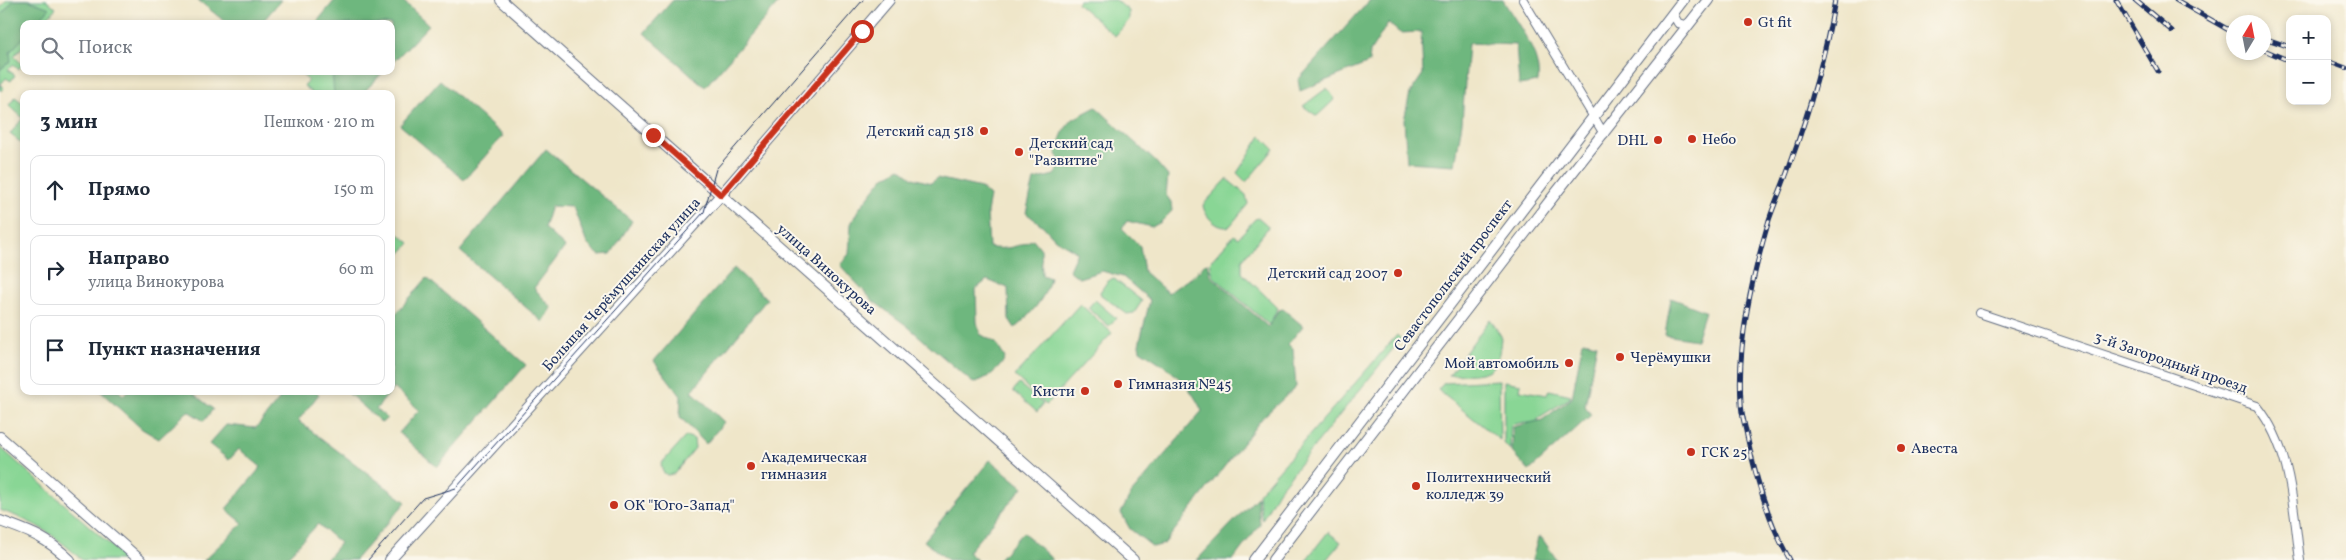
<!DOCTYPE html>
<html lang="ru">
<head>
<meta charset="utf-8">
<style>
  :root { --surface:#fff; --page:#f6f6f7; --text:#1f2937; --muted:#747a83; --line:#e0e1e3 }
  body { margin:0; font-family:Vollkorn,serif; background:var(--page); color:var(--text) }
  .controls { position:absolute; right:15px; top:15px; display:grid; overflow:hidden; border-radius:10px; box-shadow:0 2px 8px #0003 }
  .controls button { width:45px; height:45px; display:grid; place-items:center; padding:0; border:0; border-bottom:1px solid var(--line); background:var(--surface); color:var(--text); font:25px sans-serif }
  .compass { position:absolute; left:2226px; top:15px; width:45px; height:45px; border-radius:50%; background:var(--surface); box-shadow:0 2px 8px #0003; rotate:10deg }
  .stop { position:absolute; width:15px; height:15px; margin:-11px; border:4px solid #c8321e; border-radius:50%; background:#fff }
  .stop.end { background:#c8321e; border-color:#fff; box-shadow:0 1px 5px #0008 }
  .list { margin:0; padding:0; list-style:none }
  h2 { display:flex; justify-content:space-between; align-items:center; height:65px; margin:0; padding:0 20px; font-size:21px }
  h2 small { font-size:16px; font-weight:400; color:var(--muted) }
  .list li { display:grid; grid-template-columns:32px 1fr auto; gap:15px; align-items:center; box-sizing:border-box; height:70px; margin:0 10px 10px; padding:0 10px; border:1px solid var(--line); border-radius:10px }
  .list b { display:block; font-size:19px; white-space:nowrap }
  .list p { margin:0; font-size:16px; white-space:nowrap; color:var(--muted) }
  .list em { font-size:16px; font-style:normal; color:var(--muted) }
  .icon { flex:none; width:28px; height:28px; fill:none; stroke:currentColor; stroke-width:2; stroke-linecap:round; stroke-linejoin:round }
  .map { position:relative; flex:none; width:2346px; height:560px; overflow:hidden }
  .search { position:absolute; background:var(--surface); box-shadow:0 2px 8px #0003; left:20px; top:20px; width:375px; height:55px; display:flex; align-items:center; gap:12px; box-sizing:border-box; padding:0 18px; border-radius:10px; color:var(--muted); font-size:19px }
  .panel { position:absolute; background:var(--surface); box-shadow:0 2px 8px #0003; left:20px; top:90px; width:375px; height:305px; border-radius:10px }
  .map>svg:first-child { display:block }
</style>
</head>
<body>
<div class="map">
<svg width="2346" height="560" viewBox="0 0 2346 560">
  <rect width="100%" height="100%" fill="#fbf7ec"/>
  <filter id="ink" filterUnits="userSpaceOnUse"><feTurbulence type="fractalNoise" baseFrequency=".02" numOctaves="2"/><feDisplacementMap in="SourceGraphic" scale="10" xChannelSelector="R" yChannelSelector="G"/><feConvolveMatrix kernelMatrix="1 2 1 2 8 2 1 2 1" color-interpolation-filters="sRGB"/></filter>
  <filter id="wash" filterUnits="userSpaceOnUse"><feTurbulence type="fractalNoise" baseFrequency=".0096" numOctaves="4" result="noise"/><feDisplacementMap in="SourceGraphic" scale="20" xChannelSelector="R" yChannelSelector="G"/><feGaussianBlur stdDeviation="1.12" result="paint"/><feColorMatrix in="noise" values="0 0 0 0 0 0 0 0 0 0 0 0 0 0 0 0 0 1.4 0 .05"/><feComposite in="paint" operator="in"/></filter>
  <g filter="url(#wash)">
    <rect width="100%" height="100%" fill="#efe6c9"/>
    <path fill="#89d695" stroke="#52827a" d="M7,0H47L56,8L42,24H24V45L14,56L22,64L19,69L13,64L8,70L15,75L11,81L6,78L0,85L4,88L1,91L0,90V8Z
      M1079,0H1116L1129,11V20L1115,36L1077,3Z
      M298,71H384L362,94H313L304,86L308,80Z
      M1327,88L1335,99L1317,116L1303,106Z
      M15,97L24,104V145L10,134L23,118L9,105Z
      M1261,136L1274,149L1246,182L1237,173Z
      M1227,179L1246,195L1248,204L1230,226C1219,231 1204,216 1203,205Z
      M1259,218L1268,226L1267,229L1242,260V273L1278,308L1269,325L1213,276L1210,262L1234,235L1238,238L1255,219Z
      M391,228L410,243L391,264Z
      M1113,278L1142,301L1134,313L1127,314L1101,295L1100,292L1107,282Z
      M1095,300L1116,318L1109,326L1088,308Z
      M1080,304L1112,333L1046,405L1015,376Z
      M1490,319L1501,336C1499,379 1484,373 1449,375Z
      M1397,335L1401,339L1278,491L1262,520L1258,494Z
      M1499,380L1500,440L1438,390L1444,383Z
      M1504,381L1521,384L1520,390L1547,395L1549,390L1571,395L1570,398L1538,418L1537,425L1525,422L1511,425L1510,450L1504,443Z
      M1019,384L1043,404L1037,412L1013,391Z
      M686,436L694,439L695,448L674,474L667,475L663,472L661,464Z
      M0,447L124,557L127,560H82C54,534 36,523 0,510Z
      M1328,532L1341,542L1326,560H1306Z"/>
    <path fill="#6eb77e" stroke="#44736e" d="M14,0H28L50,8L35,24H24V37L10,52L11,61L0,70V16Z
      M198,0H281L264,20L224,21Z
      M335,0H402L429,25L391,64V24H315Z
      M673,0H781L705,87L644,33Z
      M1370,0H1503C1517,24 1542,54 1538,82L1519,85L1516,45L1468,43L1462,122L1455,165L1407,162L1404,120L1410,93L1423,74L1421,32L1400,33L1388,23L1370,52L1369,63L1300,91L1298,80Z
      M332,71H384L362,94H334Z
      M440,80L503,136L464,180L400,125Z
      M1096,107L1155,161L1168,176L1166,195L1171,202L1172,211L1161,222L1152,227L1127,221L1122,228L1140,246L1144,272L1168,293L1196,274L1204,264L1208,263L1211,276L1268,327L1279,310L1283,309L1303,326L1288,344L1293,349L1296,387L1263,417L1164,544L1153,547L1130,529L1121,513L1131,494L1202,411C1188,380 1167,367 1140,350L1139,345L1150,300L1123,277L1102,271L1079,278L1069,270L1077,252L1055,239L1043,226L1026,213L1034,180L1054,175L1061,166L1056,150L1064,130L1073,119Z
      M546,149L632,221L611,254L599,255L587,244L573,207L551,206L544,228L565,247L534,288L552,308L543,322L460,251Z
      M900,168L913,178L931,183L937,178L981,188L990,196L987,212L989,247C1003,251 1021,246 1033,239L1041,249L1042,275L1050,278C1046,298 1030,315 1015,328L1009,319L1008,288L987,280L976,289L977,322L980,334L996,343L1005,358C999,371 986,379 973,383L906,325L873,301L840,265L849,254L851,224L858,210L883,178Z
      M734,268L767,299L692,391L724,422L706,444L680,417L681,396L654,361Z
      M427,278L526,365L437,467L399,433L419,410L394,388L391,391V319Z
      M1671,298L1705,311L1696,340L1665,335Z
      M1583,341L1597,344L1585,406L1591,415L1529,471L1512,452L1513,427L1542,420L1572,398Z
      M100,391H119L123,395L127,391H196L194,394L213,409L204,421L188,411L159,439L142,429Z
      M286,391H316L319,394L298,421L406,502L355,560H326L340,543L318,524L284,560H204L243,523L226,509L261,467L239,449L229,460L209,444L226,425L256,428Z
      M346,391H391L376,409L387,418L382,423Z
      M990,460L1023,487L968,552L977,560H948L924,541Z
      M1257,497L1260,524L1233,560H1197Z
      M1023,532L1053,560H998Z
      M1541,537L1557,560H1532L1538,538Z"/>
  </g>
  <g filter="url(#ink)">
    <g fill="none" stroke-linecap="round" stroke-linejoin="round">
      <g stroke="#656f83" stroke-width="10">
        <path id="street" d="M1523,0L1604,134
          M1675,11L1674,16L1678,23L1685,25L1690,22
          M1979,313L2257,406C2292,449 2293,508 2300,560"/>
      </g>
      <g stroke="#656f83" stroke-width="12">
        <path id="secondary" d="M501,0L1133,560
          M0,437L140,560
          M0,521C31,532 46,537 70,560
          M390,560L721,195L889,0
          M1254,560L1683,0
          M1273,560L1549,202L1708,0"/>
      </g>
      <use href="#street" stroke="#fff" stroke-width="8"/>
      <use href="#secondary" stroke="#fff" stroke-width="10"/>
      <path stroke="#1b2f5e" stroke-width="1" d="M368,560L423,498L456,488L704,212L716,169L863,0"/>
      <g stroke="#1b2f5e" stroke-width="5">
        <path id="rail" d="M2116,0L2158,71
          M2135,0L2172,31
          M2176,0L2234,33
          M2264,38L2290,47
          M2264,50L2290,61
          M2327,61L2346,68
          M1790,560C1768,522 1756,479 1747,436C1745,425 1741,413 1741,402C1737,342 1752,278 1769,220C1775,202 1783,185 1789,167C1809,112 1825,58 1835,0"/>
      </g>
      <use href="#rail" stroke="#fbf7ec" stroke-width="3" stroke-dasharray="9" stroke-linecap="butt"/>
    </g>
  </g>
  <g fill="none" stroke-linecap="round" stroke-linejoin="round" filter="url(#ink)">
    <path stroke="#c8321e" stroke-width="6" d="M653,135L721,195L862,31"/>
  </g>
  <g fill="#c8321e" stroke="#fbf7ec" stroke-width="2">
    <circle cx="1748" cy="22" r="5"/>
    <circle cx="984" cy="131" r="5"/>
    <circle cx="1692" cy="139" r="5"/>
    <circle cx="1658" cy="140" r="5"/>
    <circle cx="1019" cy="152" r="5"/>
    <circle cx="1398" cy="273" r="5"/>
    <circle cx="1620" cy="357" r="5"/>
    <circle cx="1569" cy="363" r="5"/>
    <circle cx="1118" cy="384" r="5"/>
    <circle cx="1085" cy="391" r="5"/>
    <circle cx="1901" cy="448" r="5"/>
    <circle cx="1691" cy="452" r="5"/>
    <circle cx="751" cy="466" r="5"/>
    <circle cx="1416" cy="486" r="5"/>
    <circle cx="614" cy="505" r="5"/>
  </g>
  <g text-anchor="middle" stroke-width="4" stroke-linejoin="round" paint-order="stroke">
    <g font-size="15" fill="#1b2f5e" stroke="#fbf7ec" text-anchor="start">
      <text x="1758" y="27">Gt fit</text>
      <text x="974" y="136" text-anchor="end">Детский сад 518</text>
      <text x="1702" y="144">Небо</text>
      <text x="1648" y="145" text-anchor="end">DHL</text>
      <text x="1029" y="148">Детский сад<tspan x="1029" dy="17">"Развитие"</tspan></text>
      <text x="1388" y="278" text-anchor="end">Детский сад 2007</text>
      <text x="1630" y="362">Черёмушки</text>
      <text x="1559" y="368" text-anchor="end">Мой автомобиль</text>
      <text x="1128" y="389">Гимназия №45</text>
      <text x="1075" y="396" text-anchor="end">Кисти</text>
      <text x="1911" y="453">Авеста</text>
      <text x="1701" y="457">ГСК 25</text>
      <text x="761" y="462">Академическая<tspan x="761" dy="17">гимназия</tspan></text>
      <text x="1426" y="482">Политехнический<tspan x="1426" dy="17">колледж 39</tspan></text>
      <text x="624" y="510">ОК "Юго-Запад"</text>
    </g>
    <g font-size="15" fill="#1b2f5e" stroke="#fbf7ec">
      <text transform="translate(827 269) rotate(42)" y="5">улица Винокурова</text>
      <text transform="translate(1453 275) rotate(-53)" y="5">Севастопольский проспект</text>
      <text transform="translate(621 284) rotate(-48)" y="5">Большая Черёмушкинская улица</text>
      <text transform="translate(2171 362) rotate(19)" y="5">3-й Загородный проезд</text>
    </g>
  </g>
</svg>
<div class="controls">
<button>+</button>
<button>−</button>
</div>
<svg class="compass" viewBox="-18 -18 36 36"><path d="M0-13l5 13h-10z" fill="#e53935"/><path d="M0 13l5-13h-10z" fill="#747a83"/></svg>
<div class="stop" style="left:862px;top:31px"></div>
<div class="stop end" style="left:653px;top:135px"></div>
<div class="search"><svg class="icon" aria-label="search" viewBox="0 0 24 24"><circle cx="10" cy="10" r="6"/><path d="M15 15l6 6"/></svg>Поиск</div>
<section class="panel">
<h2>3 мин<small>Пешком · 210 m</small></h2>
<ul class="list">
<li><svg class="icon" aria-label="ahead" viewBox="0 0 24 24"><path d="M12 20V5M6 11l6-6 6 6"/></svg><div><b>Прямо</b></div><em>150 m</em></li>
<li><svg class="icon" aria-label="right" viewBox="0 0 24 24"><path d="M7 20v-9h11M14 6l5 5-5 5"/></svg><div><b>Направо</b><p>улица Винокурова</p></div><em>60 m</em></li>
<li><svg class="icon" aria-label="arrive" viewBox="0 0 24 24"><path d="M6 21V4h12l-3 4 3 4H6"/></svg><div><b>Пункт назначения</b></div></li>
</ul>
</section>
</div>
</body>
</html>
